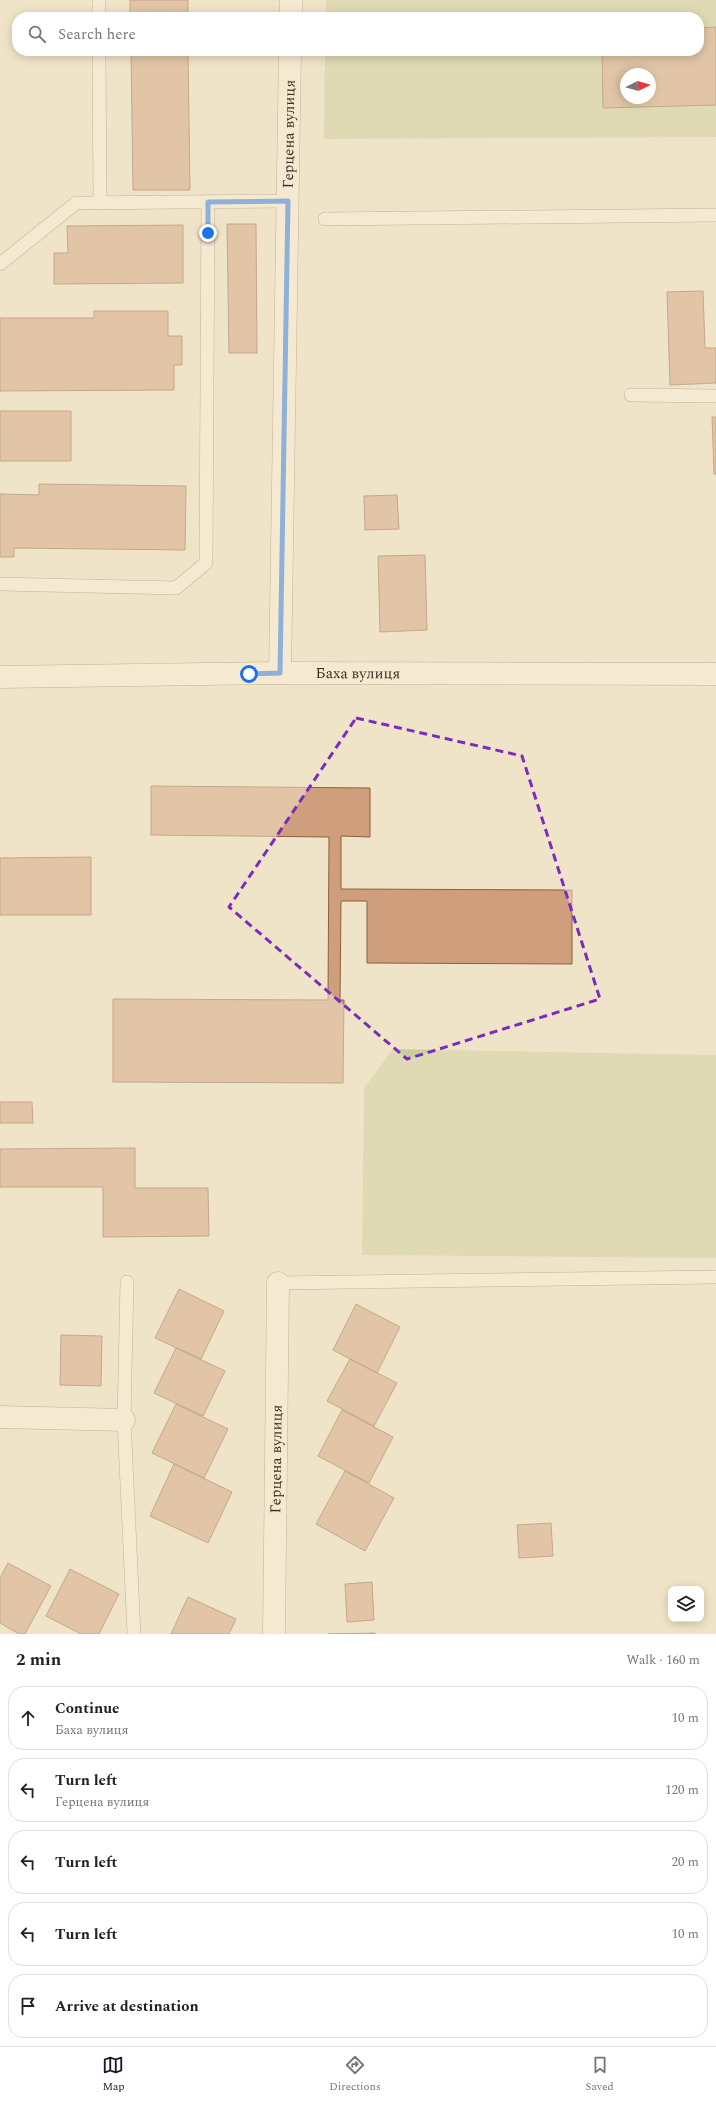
<!DOCTYPE html>
<html lang="en">
<head>
<meta charset="utf-8">
<style>
  :root { --surface:#fff; --page:#f6f6f6; --text:#222; --muted:#767676; --line:#e0e0e0; --accent:#111827 }
  body { margin:0; font-family:Spectral,serif; background:var(--page); color:var(--text) }
  .controls { position:absolute; right:12px; bottom:12px; display:grid; overflow:hidden; border-radius:8px; box-shadow:0 2px 10px #0003 }
  .controls button { width:36px; height:36px; display:grid; place-items:center; padding:0; border:0; border-bottom:1px solid var(--line); background:var(--surface); color:var(--text); font:20px sans-serif }
  .compass { position:absolute; left:620px; top:68px; width:36px; height:36px; border-radius:50%; background:var(--surface); box-shadow:0 2px 10px #0003; rotate:85deg }
  .stop { position:absolute; width:12px; height:12px; margin:-9px; border:3px solid #1a73e8; border-radius:50%; background:#fff }
  .stop.end { background:#1a73e8; border-color:#fff; box-shadow:0 1px 4px #0008 }
  .list { margin:0; padding:0; list-style:none }
  h2 { display:flex; justify-content:space-between; align-items:center; height:52px; margin:0; padding:0 16px; font-size:17px }
  h2 small { font-size:13px; font-weight:400; color:var(--muted) }
  .list li { display:grid; grid-template-columns:26px 1fr auto; gap:12px; align-items:center; box-sizing:border-box; height:64px; margin:0 8px 8px; padding:0 8px; border:1px solid var(--line); border-radius:16px }
  .list b { display:block; font-size:15px; white-space:nowrap }
  .list p { margin:0; font-size:13px; white-space:nowrap; color:var(--muted) }
  .list em { font-size:13px; font-style:normal; color:var(--muted) }
  .icon { flex:none; width:22px; height:22px; fill:none; stroke:currentColor; stroke-width:2; stroke-linecap:round; stroke-linejoin:round }
  .map { position:relative; flex:none; width:716px; height:1634px; overflow:hidden }
  .search { position:absolute; background:var(--surface); box-shadow:0 2px 10px #0003; left:12px; right:12px; top:12px; height:44px; display:flex; align-items:center; gap:10px; box-sizing:border-box; padding:0 14px; border-radius:16px; color:var(--muted); font-size:15px }
  .sheet { height:412px; background:var(--surface) }
  nav { display:flex; justify-content:space-around; align-items:center; box-sizing:border-box; height:56px; border-top:1px solid var(--line); background:var(--surface); font-size:11px; color:var(--muted) }
  nav a { display:grid; justify-items:center; gap:2px }
  nav .on { color:var(--accent) }
  .map>svg:first-child { display:block }
</style>
</head>
<body>
<div class="map">
<svg width="716" height="1634" viewBox="0 0 716 1634">
  <rect width="100%" height="100%" fill="#f0e4c8"/>
  <path fill="#c9cf9b" fill-rule="evenodd" d="M326,0H716V137L324,139L325,51H699V17H326ZM626,74H650V98H626Z
    M393,1049L716,1055V1258L362,1255L364,1088Z"/>
  <path fill="#cf9f7d" stroke="#8d5f41" fill-rule="evenodd" d="M130,0H188V17H130Z
    M716,27V105L603,108L602,51H699V28ZM626,74H650V98H626Z
    M131,51H188L190,190H133Z
    M227,224H256L257,353H229Z
    M183,225V283L54,284V253H68L67,226Z
    M703,291L705,348H716V383L670,385L667,292Z
    M94,311H168V336H182V365H174V390L0,391V318H94Z
    M0,411H71V461H0Z
    M712,417H716V474H714Z
    M39,484L186,486L185,550L14,548V557H0V494L39,495Z
    M397,495L399,529L365,530L364,496Z
    M425,555L427,630L380,632L378,556Z
    M151,786L370,788V837L341,836V889L572,890V964L367,963V901H341L340,1000H344L343,1083L113,1082V999L328,1000L329,837L151,835Z
    M91,857V915H0V858Z
    M0,1102H32L33,1123H0Z
    M135,1148V1188H208L209,1236L103,1237V1187H0V1149Z
    M179,1289L224,1311L201,1359L155,1338Z
    M356,1304L400,1327L377,1373L333,1350Z
    M61,1335L102,1336L101,1386L60,1385Z
    M176,1348L225,1371L203,1416L154,1393Z
    M350,1359L397,1383L374,1426L327,1401Z
    M176,1404L228,1429L204,1478L152,1453Z
    M342,1410L393,1437L369,1483L318,1456Z
    M174,1464L232,1492L208,1543L150,1516Z
    M345,1471L394,1498L365,1551L316,1524Z
    M551,1523L553,1556L519,1558L517,1525Z
    M8,1563L51,1586L25,1634H19L0,1623V1578Z
    M70,1569L119,1594L99,1634H81L46,1616Z
    M372,1582L374,1620L347,1622L345,1584Z
    M188,1597L236,1619L229,1634H171Z
    M375,1633V1634H328Z"/>
  <g fill="none" stroke-linecap="round" stroke-linejoin="round">
    <g stroke="#8d765c" stroke-width="14">
      <path id="lane" d="M99,0V17
        M99,51L100,203
        M325,219L716,215
        M0,264L76,203L288,201
        M631,395L716,396
        M0,584L176,588L206,563L208,202
        M127,1282L124,1420L134,1634
        M278,1283L716,1277"/>
    </g>
    <g stroke="#8d765c" stroke-width="23">
      <g id="street">
        <path d="M291,17V0"/>
        <path id="s1" d="M280,673L290,51"/>
        <path id="s2" d="M0,677L280,673L716,674"/>
        <path d="M0,1417L124,1420"/>
        <path id="s3" d="M274,1634L278,1283"/>
      </g>
    </g>
    <use href="#lane" stroke="#faf1dc" stroke-width="13"/>
    <use href="#street" stroke="#faf1dc" stroke-width="22"/>
  </g>
  <g fill="none" stroke-linecap="round" stroke-linejoin="round">
    <path stroke="#1a73e8" stroke-width="5" d="M208,233V202L288,201L280,673L249,674"/>
  </g>
  <path d="M0 0H716V1634H0ZM356,718L522,756L600,999L407,1059L229,907Z" fill="#f0e4c8" fill-opacity=".55" fill-rule="evenodd"/>
  <path fill="none" stroke="#7b2cbf" stroke-width="3" stroke-dasharray="8 5" stroke-linejoin="round" d="M356,718L522,756L600,999L407,1059L229,907Z"/>
  <g text-anchor="middle" stroke-width="3" stroke-linejoin="round" paint-order="stroke">
    <g font-size="15" fill="#3d2e20" stroke="#f7eed8">
      <text dy="5" stroke="none"><textPath href="#s1" startOffset="539">Герцена вулиця</textPath></text>
      <text dy="5" stroke="none"><textPath href="#s2" startOffset="358">Баха вулиця</textPath></text>
      <text dy="5" stroke="none"><textPath href="#s3" startOffset="175">Герцена вулиця</textPath></text>
    </g>
  </g>
</svg>
<div class="controls">
<button><svg class="icon" aria-label="layers" viewBox="0 0 24 24"><path d="M12 4l9 5-9 5-9-5zM3 14l9 5 9-5"/></svg></button>
</div>
<svg class="compass" viewBox="-18 -18 36 36"><path d="M0-13l5 13h-10z" fill="#e53935"/><path d="M0 13l5-13h-10z" fill="#767676"/></svg>
<div class="stop" style="left:249px;top:674px"></div>
<div class="stop end" style="left:208px;top:233px"></div>
<div class="search"><svg class="icon" aria-label="search" viewBox="0 0 24 24"><circle cx="10" cy="10" r="6"/><path d="M15 15l6 6"/></svg>Search here</div>
</div>
<section class="sheet">
<h2>2 min<small>Walk · 160 m</small></h2>
<ul class="list">
<li><svg class="icon" aria-label="ahead" viewBox="0 0 24 24"><path d="M12 20V5M6 11l6-6 6 6"/></svg><div><b>Continue</b><p>Баха вулиця</p></div><em>10 m</em></li>
<li><svg class="icon" aria-label="left" viewBox="0 0 24 24"><path d="M17 20v-9H6M10 6l-5 5 5 5"/></svg><div><b>Turn left</b><p>Герцена вулиця</p></div><em>120 m</em></li>
<li><svg class="icon" aria-label="left" viewBox="0 0 24 24"><path d="M17 20v-9H6M10 6l-5 5 5 5"/></svg><div><b>Turn left</b></div><em>20 m</em></li>
<li><svg class="icon" aria-label="left" viewBox="0 0 24 24"><path d="M17 20v-9H6M10 6l-5 5 5 5"/></svg><div><b>Turn left</b></div><em>10 m</em></li>
<li><svg class="icon" aria-label="arrive" viewBox="0 0 24 24"><path d="M6 21V4h12l-3 4 3 4H6"/></svg><div><b>Arrive at destination</b></div></li>
</ul>
</section>
<nav>
<a class="on"><svg class="icon" aria-label="map" viewBox="0 0 24 24"><path d="M3 6l6-2 6 2 6-2v14l-6 2-6-2-6 2zM9 4v14M15 6v14"/></svg>Map</a>
<a><svg class="icon" aria-label="directions" viewBox="0 0 24 24"><path d="M12 3l9 9-9 9-9-9zM9 14v-3h6M13 9l2 2-2 2"/></svg>Directions</a>
<a><svg class="icon" aria-label="saved" viewBox="0 0 24 24"><path d="M7 4h10v16l-5-4-5 4z"/></svg>Saved</a>
</nav>
</body>
</html>
